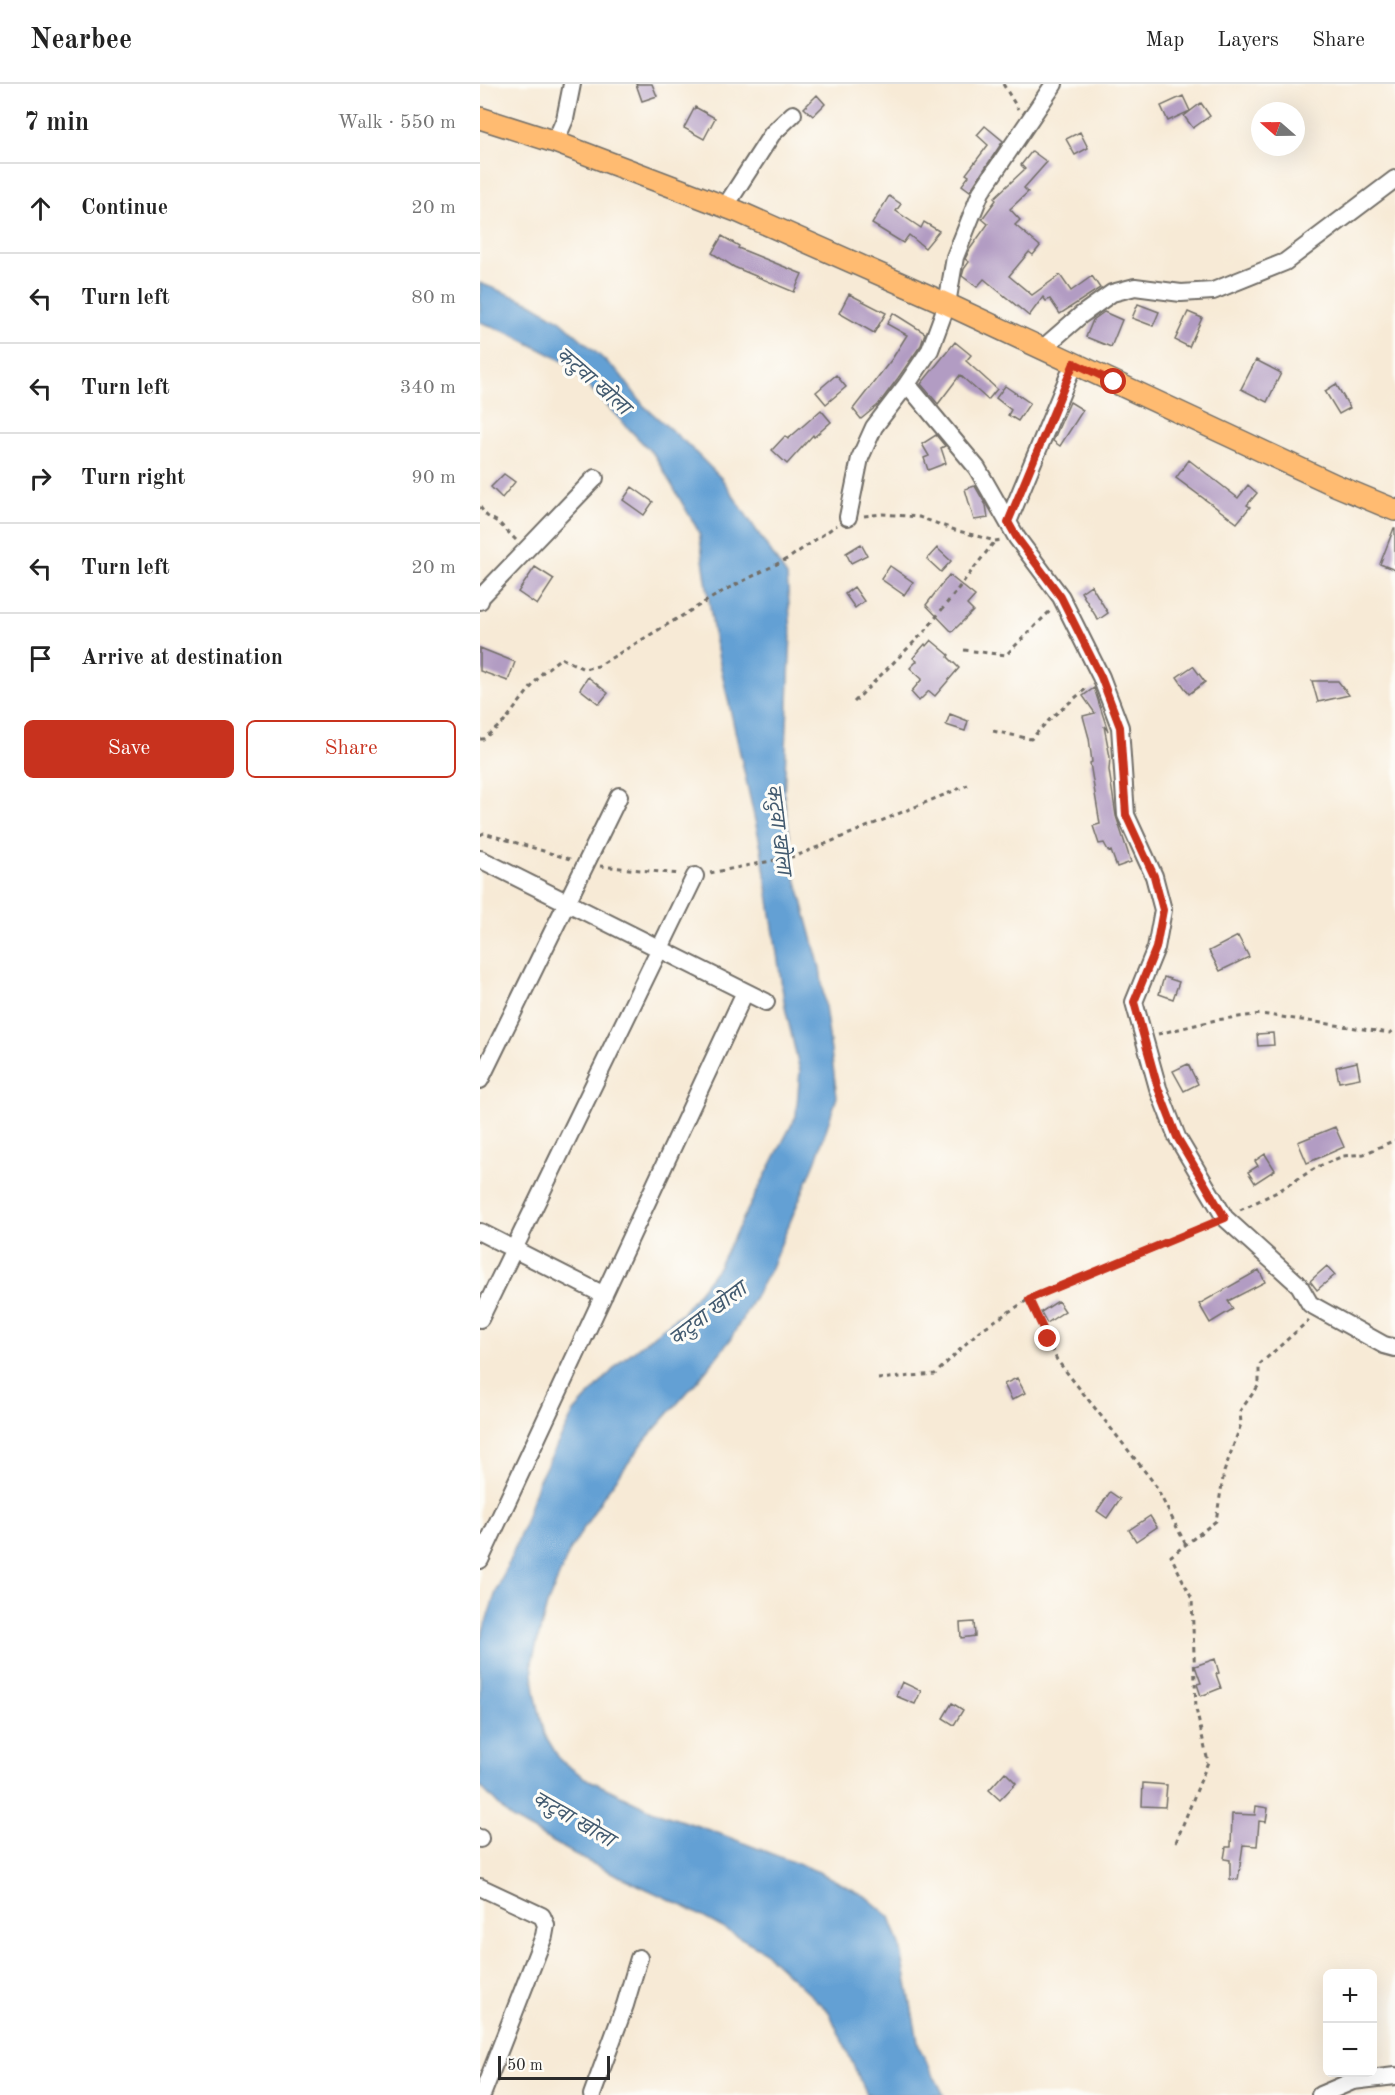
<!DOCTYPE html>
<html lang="en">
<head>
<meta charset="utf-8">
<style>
  :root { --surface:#fff; --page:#f2f2f2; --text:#222; --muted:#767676; --line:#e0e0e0; --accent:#c8321e }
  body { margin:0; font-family:"Old Standard TT","Noto Serif Devanagari",serif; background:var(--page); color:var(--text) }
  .controls { position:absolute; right:18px; bottom:18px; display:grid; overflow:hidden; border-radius:9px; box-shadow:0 6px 24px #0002 }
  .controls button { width:54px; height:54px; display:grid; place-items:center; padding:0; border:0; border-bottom:2px solid var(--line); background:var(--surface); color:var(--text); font:30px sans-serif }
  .compass { position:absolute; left:771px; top:18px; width:54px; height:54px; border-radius:50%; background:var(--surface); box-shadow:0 6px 24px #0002; rotate:290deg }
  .scale { position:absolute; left:18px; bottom:15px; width:112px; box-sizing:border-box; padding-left:6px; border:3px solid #2b2b2b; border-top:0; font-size:16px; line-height:21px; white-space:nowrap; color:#2b2b2b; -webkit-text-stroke:4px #fdfcf7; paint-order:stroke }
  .stop { position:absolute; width:18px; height:18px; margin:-14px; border:4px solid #c8321e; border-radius:50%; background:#fff }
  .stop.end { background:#c8321e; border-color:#fff; box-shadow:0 2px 6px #0008 }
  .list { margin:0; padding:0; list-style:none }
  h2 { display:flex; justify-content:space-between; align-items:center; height:78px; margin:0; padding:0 24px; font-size:26px }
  h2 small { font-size:20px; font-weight:400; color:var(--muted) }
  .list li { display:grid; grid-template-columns:39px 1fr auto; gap:18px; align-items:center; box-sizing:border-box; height:90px; padding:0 24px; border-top:2px solid var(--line) }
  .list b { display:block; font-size:22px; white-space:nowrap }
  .list em { font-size:20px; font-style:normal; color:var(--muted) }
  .actions { display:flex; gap:12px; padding:18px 24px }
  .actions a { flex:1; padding:14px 0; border:2px solid var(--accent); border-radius:9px; text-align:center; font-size:21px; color:var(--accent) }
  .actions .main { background:var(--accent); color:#fff }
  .icon { flex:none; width:33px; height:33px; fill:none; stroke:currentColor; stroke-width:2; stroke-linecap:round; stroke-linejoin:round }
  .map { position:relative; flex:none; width:915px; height:2011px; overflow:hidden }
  header { display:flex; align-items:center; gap:36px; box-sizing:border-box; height:84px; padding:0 30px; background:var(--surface); border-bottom:2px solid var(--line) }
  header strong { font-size:28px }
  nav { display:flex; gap:33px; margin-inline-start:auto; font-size:21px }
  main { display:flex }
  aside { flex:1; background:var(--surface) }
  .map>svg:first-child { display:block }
</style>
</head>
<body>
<header>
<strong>Nearbee</strong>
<nav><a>Map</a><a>Layers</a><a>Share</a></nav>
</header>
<main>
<aside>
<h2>7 min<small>Walk · 550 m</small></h2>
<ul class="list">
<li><svg class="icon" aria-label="ahead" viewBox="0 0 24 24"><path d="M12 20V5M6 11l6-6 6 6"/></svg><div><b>Continue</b></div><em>20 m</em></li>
<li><svg class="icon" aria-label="left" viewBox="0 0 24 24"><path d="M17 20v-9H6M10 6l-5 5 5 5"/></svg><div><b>Turn left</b></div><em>80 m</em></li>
<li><svg class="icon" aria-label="left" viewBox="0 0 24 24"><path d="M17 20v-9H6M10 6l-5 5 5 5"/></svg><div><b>Turn left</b></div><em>340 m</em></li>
<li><svg class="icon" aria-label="right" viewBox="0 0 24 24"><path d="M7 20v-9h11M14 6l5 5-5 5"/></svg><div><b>Turn right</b></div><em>90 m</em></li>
<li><svg class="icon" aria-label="left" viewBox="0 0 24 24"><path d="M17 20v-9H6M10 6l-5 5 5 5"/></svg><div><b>Turn left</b></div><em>20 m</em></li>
<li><svg class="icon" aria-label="arrive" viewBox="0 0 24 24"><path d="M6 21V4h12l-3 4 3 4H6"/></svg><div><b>Arrive at destination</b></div></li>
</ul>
<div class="actions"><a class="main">Save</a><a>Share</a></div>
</aside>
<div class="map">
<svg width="915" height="2011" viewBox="0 0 915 2011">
  <rect width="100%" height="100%" fill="#fdfcf7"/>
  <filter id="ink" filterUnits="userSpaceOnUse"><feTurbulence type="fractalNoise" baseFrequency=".0167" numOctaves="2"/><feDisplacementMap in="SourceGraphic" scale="12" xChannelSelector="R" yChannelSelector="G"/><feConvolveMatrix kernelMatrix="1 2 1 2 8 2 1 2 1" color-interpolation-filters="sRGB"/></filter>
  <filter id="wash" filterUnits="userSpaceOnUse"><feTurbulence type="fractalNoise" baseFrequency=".008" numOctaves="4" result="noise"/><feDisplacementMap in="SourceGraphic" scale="24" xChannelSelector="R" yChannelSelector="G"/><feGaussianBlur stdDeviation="1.35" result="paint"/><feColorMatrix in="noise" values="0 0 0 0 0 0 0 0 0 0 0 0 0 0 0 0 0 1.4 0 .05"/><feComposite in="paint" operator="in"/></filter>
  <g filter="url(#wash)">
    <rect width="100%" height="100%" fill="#f7ead6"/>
    <path fill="#64a0d4" stroke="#486680" stroke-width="1.5" d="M0,199L51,219L81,237L140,290L163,321L207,360L242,395L307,492L311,548L304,713L316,794L340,884L357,1013L336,1076L290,1186L250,1256L219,1295L166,1355L123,1413L89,1468L67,1521L52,1578L55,1609L65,1651L80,1676L105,1694L178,1729L230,1746L339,1788L385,1812L410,1833L420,1861L439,1963L464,2011H387L349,1928L281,1865L203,1822L107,1777L32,1735L0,1702V1556L15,1511L43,1444L57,1400L94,1328L141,1277L204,1227L238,1183L316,1032L320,987L305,923L281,763L235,557L219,448L175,372L85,278L31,250L0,238Z"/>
    <g id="blocks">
      <path fill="#b29cc3" d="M156,0H172L177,12L162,17Z
        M337,11L345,20L333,32L324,24Z
        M703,12L710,27L688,37L681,22Z
        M721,19L730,32L713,44L704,32Z
        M215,23L235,34L224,55L204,44Z
        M505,42L523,57L490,107L482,101L489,92L486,90L508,61L497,51Z
        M600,48L608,64L595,71L586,55Z
        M552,67L567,78L544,104L548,108L530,125L540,136L535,141L560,162L553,171L549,168L529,192L552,211L580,191L591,207L612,192L620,204L580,230L570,215L566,217L563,213L549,232L504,195L497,203L482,192L484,185L489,178L485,175L490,165L508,140L502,135L516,116L514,114L545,85L541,81Z
        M409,112L421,120L416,127L441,144L444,138L459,147L445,164L429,151L423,159L392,140Z
        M242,152L259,162L258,164L322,190L314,208L254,183L232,169Z
        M369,210L406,229L394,249L359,229Z
        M658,220L679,228L673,242L652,234Z
        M624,228L642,236L631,263L606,253L613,236Z
        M708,228L722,234L709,263L695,256Z
        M413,229L445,249L441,261L418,294L398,321L381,335L373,325L412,275L427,251L407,240Z
        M475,258L491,271L486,277L517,305L508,316L480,291L458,320L441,300Z
        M776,276L801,289L787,318L761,305Z
        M356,291L366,303L346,320L336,308Z
        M856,300L870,324L859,330L845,307Z
        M525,302L550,319L538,337L528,331L531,326L516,314Z
        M590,318L603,326L580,362L573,357Z
        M341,326L351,338L334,353L333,351L307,380L292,366L305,352L308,355Z
        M456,351L465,362L461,364L466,379L448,386L444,374L449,372L442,360Z
        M709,376L758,414L768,401L777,409L767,421L770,423L757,439L696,394Z
        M24,390L35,398L22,414L11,403Z
        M495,402L506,421L508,434L494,436L485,405Z
        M152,403L173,418L164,431L143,416Z
        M914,444H915V486L900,480Z
        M381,460L387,471L371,479L366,469Z
        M457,464L471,477L461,488L447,475Z
        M410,482L433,498L424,511L401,495Z
        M55,483L74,495L57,521L38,508Z
        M469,491L495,512L487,521L493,527L472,548L446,521Z
        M611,501L628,529L618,536L601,508Z
        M374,503L384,517L375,524L365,510Z
        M451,556L469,571L468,573L479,584L455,612L449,607L439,617L431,608L442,595L430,584L437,577L433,574L445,560L446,562Z
        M0,564L35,578L28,597L0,587Z
        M713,582L725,598L709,610L697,593Z
        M108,593L128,609L119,620L100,605Z
        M832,597H858L869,611L838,618Z
        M614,604L628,647L624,642L630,673L629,686L636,732L651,778L637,783L631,767L629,768L624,759L619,760L613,742L620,740L610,679L612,678L609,654L603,632L615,629L603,612Z
        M470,630L488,637L485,647L466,641Z
        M758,852L769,873L740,887L729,867Z
        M684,893L699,898L693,915L679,910Z
        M793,949L794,961L778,962L777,950Z
        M877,978L880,994L859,998L856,983Z
        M708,980L718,1000L704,1007L693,987Z
        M855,1043L864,1063L827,1079L818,1058Z
        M785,1070L795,1086L775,1099L768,1088L778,1082L775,1077Z
        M847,1182L855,1191L837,1206L830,1197Z
        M779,1186L785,1198L748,1217L753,1225L730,1239L719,1220Z
        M578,1217L585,1227L567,1239L561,1228Z
        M537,1294L545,1309L532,1316L524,1300Z
        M630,1408L640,1415L627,1434L617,1427Z
        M670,1432L677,1443L656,1457L649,1446Z
        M494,1538L495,1552L481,1554L480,1539Z
        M735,1575L739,1589L736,1590L741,1604L721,1612L717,1600L721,1599L715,1582Z
        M422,1598L441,1607L435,1620L416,1612Z
        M472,1619L483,1626L474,1641L463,1634Z
        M525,1688L536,1699L520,1716L509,1706Z
        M663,1699L687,1701L685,1723L662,1722Z
        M776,1722L788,1724L786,1738L779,1737L777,1762L763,1761L758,1796L750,1795V1776L744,1775L746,1763H751L752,1730L775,1731Z"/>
    </g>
  </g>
  <g filter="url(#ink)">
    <use href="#blocks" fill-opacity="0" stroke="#726e67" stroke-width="1.5"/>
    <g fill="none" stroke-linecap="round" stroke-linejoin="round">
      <g stroke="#726e67" stroke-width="20">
        <path id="minor" d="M574,0L501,108L475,173L467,220L450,266L427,300L497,384L537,454L581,513L621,593L640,643L646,731L674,792L683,826L676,864L654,918L678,1004L697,1053L745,1134L819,1201L830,1220L904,1261L915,1264
          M75,58L85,35L92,0
          M245,123L292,50L313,30
          M563,264L601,231L632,209L655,203L701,209L733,207L805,178L915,95
          M368,433L380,374L394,343L427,300
          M528,438L594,279
          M0,517L1,513L115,394
          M0,775L286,918
          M0,996L139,712
          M0,1148L124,1211
          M0,1235L215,792
          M0,1476L265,908
          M0,1755V1754
          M0,1803L62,1832L66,1841L64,1852L2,2011
          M112,2011L145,1921L159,1874
          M840,2011L873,1997L915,1992"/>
      </g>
      <g stroke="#726e67" stroke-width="24">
        <path id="major" d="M0,34L75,58L259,128L467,220L855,401L915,426"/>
      </g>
      <path stroke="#726e67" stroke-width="3" stroke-dasharray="4.5 4.5" stroke-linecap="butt" d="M523,0L538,25
        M0,423L7,432L18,438L36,456
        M384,432L402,430L439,433L475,446L515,457L521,456
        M484,566L526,571L571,526
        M374,618L446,546L515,457
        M513,647L551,655L571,634L608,603
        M0,655H3L24,638L63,588L81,574L104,585L118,582L245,506L309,474L357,441
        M0,751L4,749L93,776
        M120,782L200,790
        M230,789L316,772L488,701
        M678,950L736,936L781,930L910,949L915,945
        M760,1126L797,1108L837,1083L863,1072L884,1070L915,1056
        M549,1215L577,1276L674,1399L706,1461
        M398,1295L455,1290L499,1247L549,1215L732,1139
        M696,1758L728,1678L716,1625L712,1515L691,1472L736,1437L744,1388L761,1340L760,1327L779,1301V1281L829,1236"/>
      <use href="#minor" stroke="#fff" stroke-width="16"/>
      <use href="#major" stroke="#ffbb71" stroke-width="21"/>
    </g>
  </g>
  <g fill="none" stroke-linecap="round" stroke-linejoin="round" filter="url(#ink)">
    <path stroke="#c8321e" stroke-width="8" d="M568,1255L549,1215L745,1134L697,1053L678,1004L654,918L676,864L683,826L674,792L646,731L640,643L621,593L581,513L537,454L528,438L594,279L634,298"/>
  </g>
  <g text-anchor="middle" stroke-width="6" stroke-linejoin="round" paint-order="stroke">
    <g font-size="22" font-style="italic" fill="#425a6f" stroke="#fdfcf7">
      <text transform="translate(114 296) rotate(41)" y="8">कटुवा खोला</text>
      <text transform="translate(300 745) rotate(83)" y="8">कटुवा खोला</text>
      <text transform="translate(227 1229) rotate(-37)" y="8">कटुवा खोला</text>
      <text transform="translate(94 1734) rotate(30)" y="8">कटुवा खोला</text>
    </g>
  </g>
</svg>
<div class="controls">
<button>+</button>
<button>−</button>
</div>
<svg class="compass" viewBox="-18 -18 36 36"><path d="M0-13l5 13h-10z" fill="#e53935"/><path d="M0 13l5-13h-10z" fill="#767676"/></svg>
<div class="scale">50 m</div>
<div class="stop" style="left:634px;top:298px"></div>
<div class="stop end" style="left:568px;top:1255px"></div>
</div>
</main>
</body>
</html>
